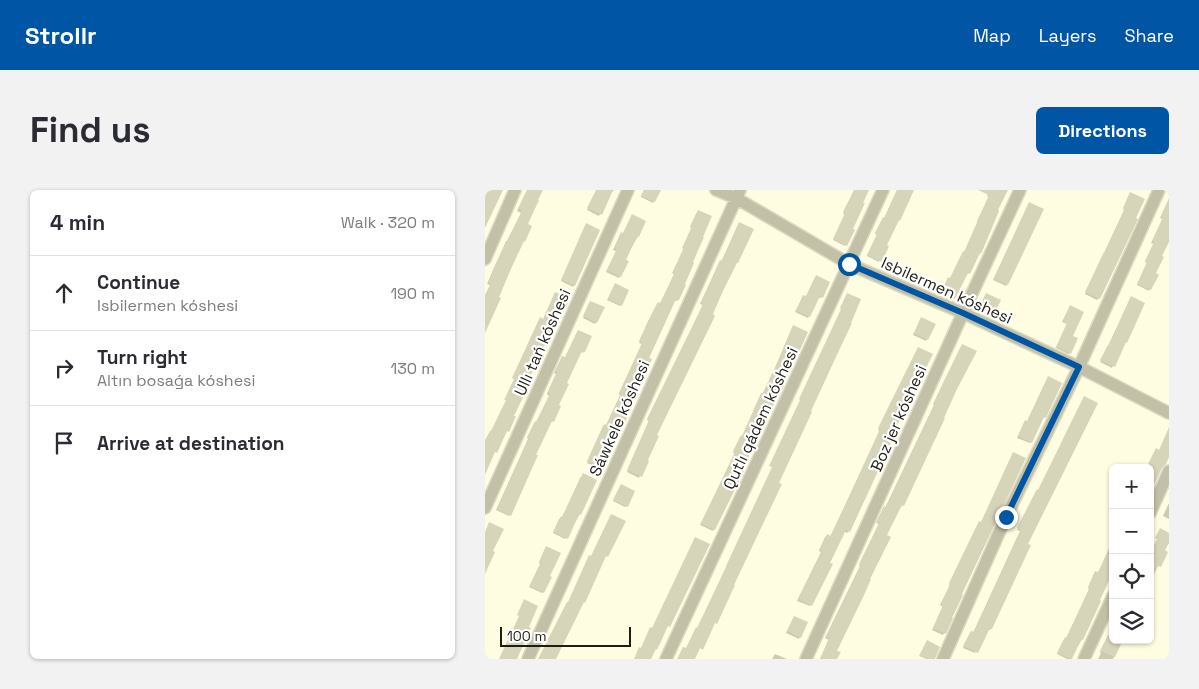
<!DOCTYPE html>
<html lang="en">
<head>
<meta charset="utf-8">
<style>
  :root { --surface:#fff; --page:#f2f2f3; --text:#2b2b33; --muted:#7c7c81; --line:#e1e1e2; --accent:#0056a4 }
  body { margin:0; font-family:"Space Grotesk",sans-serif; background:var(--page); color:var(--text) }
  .controls { position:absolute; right:15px; bottom:15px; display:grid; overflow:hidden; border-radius:8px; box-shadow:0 1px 4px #0004 }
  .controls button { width:45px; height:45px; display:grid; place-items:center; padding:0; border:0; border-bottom:1px solid var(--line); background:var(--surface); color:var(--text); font:25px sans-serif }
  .scale { position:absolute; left:15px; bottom:12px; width:131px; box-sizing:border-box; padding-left:5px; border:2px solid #1e1d13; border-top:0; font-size:14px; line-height:18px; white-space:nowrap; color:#1e1d13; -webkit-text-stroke:4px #fff; paint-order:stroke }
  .stop { position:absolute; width:15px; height:15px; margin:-11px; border:4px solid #0056a4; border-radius:50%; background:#fff }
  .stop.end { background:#0056a4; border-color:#fff; box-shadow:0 1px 5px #0008 }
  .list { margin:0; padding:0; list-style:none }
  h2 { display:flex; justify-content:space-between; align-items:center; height:65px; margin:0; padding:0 20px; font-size:21px }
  h2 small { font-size:16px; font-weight:400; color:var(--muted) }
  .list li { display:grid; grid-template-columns:32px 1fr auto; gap:15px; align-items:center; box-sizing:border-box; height:75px; padding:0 20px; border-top:1px solid var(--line) }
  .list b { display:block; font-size:19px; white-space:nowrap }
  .list p { margin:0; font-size:16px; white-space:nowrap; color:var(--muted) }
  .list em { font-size:16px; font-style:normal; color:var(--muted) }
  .icon { flex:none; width:28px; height:28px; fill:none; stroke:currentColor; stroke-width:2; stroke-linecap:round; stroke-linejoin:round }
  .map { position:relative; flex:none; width:684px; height:469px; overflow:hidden; border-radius:8px }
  header { display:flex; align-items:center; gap:30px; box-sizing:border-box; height:70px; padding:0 25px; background:var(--accent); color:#fff }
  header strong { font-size:24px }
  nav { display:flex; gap:28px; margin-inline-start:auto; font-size:18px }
  .intro { display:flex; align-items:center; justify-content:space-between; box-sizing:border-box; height:120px; padding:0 30px }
  h1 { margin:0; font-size:35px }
  .button { padding:12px 22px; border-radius:8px; background:var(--accent); color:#fff; font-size:18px; font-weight:700 }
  main { display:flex; gap:30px; padding:0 30px }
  aside { flex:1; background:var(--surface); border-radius:8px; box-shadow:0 1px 4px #0004 }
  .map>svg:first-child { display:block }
</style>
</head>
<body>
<header>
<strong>Strollr</strong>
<nav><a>Map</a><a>Layers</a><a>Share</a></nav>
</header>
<div class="intro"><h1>Find us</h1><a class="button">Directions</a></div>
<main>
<aside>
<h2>4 min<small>Walk · 320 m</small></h2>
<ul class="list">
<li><svg class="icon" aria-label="ahead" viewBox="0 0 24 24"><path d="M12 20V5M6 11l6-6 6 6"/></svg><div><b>Continue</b><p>Isbilermen kóshesi</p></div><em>190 m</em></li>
<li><svg class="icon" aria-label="right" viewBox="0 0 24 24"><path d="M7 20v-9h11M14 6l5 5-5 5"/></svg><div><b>Turn right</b><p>Altın bosaǵa kóshesi</p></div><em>130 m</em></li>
<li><svg class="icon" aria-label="arrive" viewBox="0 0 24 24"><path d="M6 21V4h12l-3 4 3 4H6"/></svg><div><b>Arrive at destination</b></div></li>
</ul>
</aside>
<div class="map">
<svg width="684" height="469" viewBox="0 0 684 469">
  <rect width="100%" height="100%" fill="#fffde1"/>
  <path fill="#0003" d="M42,0H57L42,35L37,52L0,140V106L5,95L2,94L13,69L36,23L32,21Z
    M113,0H129L127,2L126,1L114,26L102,20L109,5Z
    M159,0H175L168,13L156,7Z
    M369,0H383L360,56L348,50L360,25L358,24Z
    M412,0H428L414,30L401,56L394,72L382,66L392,45L390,44L397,30L399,29Z
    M505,0H521L484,83L483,84L481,83L468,110L456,104L462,90L465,89L479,63L494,32L492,31L504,7L502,6Z
    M644,5L614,108L612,110L600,104L639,20H638Z
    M684,12V49L669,84L664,101L652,95L662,73L660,72L669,54L666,53L678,29L675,28L682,13Z
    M543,15L557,20L521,96L508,90Z
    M212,22L206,73L193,110L192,111L189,110L162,168L142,221L143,222L136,237L135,238L134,237L114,278L102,273L118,236H121L135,205L134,204L157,154L154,153L164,130L172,114L173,113L175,114L189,84L187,83L199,59L197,58L207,38L205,37Z
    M146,27L153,46L139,71L135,86L134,88L121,82L131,61L128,60L135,45H138Z
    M101,35L104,63L88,97L76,91Z
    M253,35L250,73L171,246L154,288L142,282L164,231L162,230L206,140L218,115L215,114L234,73L236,72Z
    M330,88L337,107L335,108L333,107L323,128L310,122L317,108L321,107Z
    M129,96L136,115L135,116L122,110Z
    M500,106L507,125L506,126L494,120Z
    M646,107L641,152L639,153L627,178L615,172L622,157L623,156Z
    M104,113L111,132L110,134L98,128Z
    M584,118L586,146L585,163L583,164L571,158L582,134L577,132Z
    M435,130L442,149L441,151L428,145Z
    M307,138L293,205L228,341L215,335L250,263H248L255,248L257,247L289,180Z
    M92,142L99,161L98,163L95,161L72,215L68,231L66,232L50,265L24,326L11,320L43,249H42L49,234L51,233L64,206L62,204L71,184L69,183L76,169L80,168Z
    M432,160L403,252L364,341L362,343L359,341L325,416L312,411L336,362L334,361L340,347L342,346L345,347L395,241L393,240Z
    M576,193L560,227L557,228L546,252L545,253L532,248L539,233L542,232Z
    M471,198L418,315L417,316L415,315L350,461L354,463L351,469H335L344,450L340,448L375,376H374L394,334L391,333L399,317L400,318L449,215L448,214L455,200Z
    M599,208L541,354L506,439L505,440L503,439L490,463L478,458L485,443L486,442L488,443L535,341L532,340L551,302L553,301Z
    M96,286L95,324L80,349L68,343L74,329L77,328Z
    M135,297L142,316L140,317L128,311Z
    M684,313V329L678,326Z
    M494,332L475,405L466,429L458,445L447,440L458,417L455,415L465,395H464Z
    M60,359L58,402L57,403L44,397L55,374L54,373Z
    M609,384H612L613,411H614L597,449L586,469H582L572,464L579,450L581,449L604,399H603Z
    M308,429L315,447L314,449L301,443Z
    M628,437V450H637L628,469H613L616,463L615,462Z
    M290,464L302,469H287Z"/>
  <path fill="#d6d4b9" d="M0,0H18L0,38Z
    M42,0H58L53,10H54L43,34L47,36L40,52L39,51L24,83L14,107L16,108L0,143V105L6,93L3,92L14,67L21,51H23L37,21L33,19Z
    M111,0H128L117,25L102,18Z
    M159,0H176L170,12L156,6Z
    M369,0H384L378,13H380L368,39L370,40L362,56L348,49L360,23L358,22Z
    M412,0H429L415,31L414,30L402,55L404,56L397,72L382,65L392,44L390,43L398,27L399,28Z
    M493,0H523L513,20L514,21L496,64L495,63L485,84L483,83L470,109L456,103L463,87L465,88L478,61L479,62L504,5Z
    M645,2L660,9L651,28L653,29L615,109L600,102L619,62H620L631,38L640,19L638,18Z
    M684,8V52L677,66L679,67L671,83L674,85L666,100L652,94L662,72L660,71L669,52L667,51L678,27L676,26Z
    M544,12L559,19L523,95L509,89Z
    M213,20L227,26L218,47H219L208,72L209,73L200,94L201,95L194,110L191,109L176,142L164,168L167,169L143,221H145L138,237L135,236L117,278L102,271L119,234L121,235L136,204L134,203L157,153L154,151L165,127L173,112L175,113L190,83L188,82L199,57L198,56L207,36L206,35Z
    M147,24L161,31L154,47L152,46L141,70L144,71L136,87L122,80L132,59L129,58L136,42L138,43Z
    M254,32L269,39L253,73H252L237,103L228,124L230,126L172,245L174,246L163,270L164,271L157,287L142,280L164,230L162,229L207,137L218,114L216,113L228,86L235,70L237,71Z
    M101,33L115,40L90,96L76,90Z
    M331,85L345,92L338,108L335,106L325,127L311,121L318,105L321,106Z
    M130,93L144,100L137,116L123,109Z
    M70,102L85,109L77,125L74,123L39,200L41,201L29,226H31L24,242L22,241L12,263L10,262L0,285V250L5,241H6L21,210H19L29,189L27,188L55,127L58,129Z
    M362,103L376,109L366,133H367L357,154L326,221L327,222L294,293L297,294L249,395H250L232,434L230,433L218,460L215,458L210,469H192L198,457L201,458L211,437L212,438L241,377V376L287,277L284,276L315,210L314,209L356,119L355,118Z
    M501,103L516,110L508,126L494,119Z
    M646,106L660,113L642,153L641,152L630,177L615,170L623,155H624Z
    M105,111L120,117L112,133L98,126Z
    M585,115L599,122L588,146L593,148L586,164L571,157L582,133L578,131Z
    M436,127L451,134L443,150L429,143Z
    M308,135L323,142L294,206L293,205L275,246L273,245L260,274L262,275L230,340L216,334L250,262L248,261L256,245L257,246L276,203H278L290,178Z
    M93,140L107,146L100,162L97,161L82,193L84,194L74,215L76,216L69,232L67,231L51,265H53L26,326L12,319L44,248L42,247L50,231L51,232L65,204L62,203L72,182L70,181L77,166L80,167Z
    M477,154L492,161L472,199L459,228H460L419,316L417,315L402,345L406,347L385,389H386L379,405L352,461L356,462L352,469H335L344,448L341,447L376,375L374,374L394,333L392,331L399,316L401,317L450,213H449L456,197Z
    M433,157L448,164L404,252L406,253L365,342L361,340L345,373L348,374L327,416L313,409L337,361L334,360L342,344L346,346L395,239L393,238Z
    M563,186L577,193L561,228L559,227L547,253L533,246L540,230L542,231Z
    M599,206L613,213L543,354L546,355L507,439L505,438L493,463L478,456L486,441L489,442L536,340L532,338L552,299L553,300Z
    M684,237V267L681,274L677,278L665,304V275L663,274L671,258L674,260Z
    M528,262L541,268L477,404L478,405L467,428H468L461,444L448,438L458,415L456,414L465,394L464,393L494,331L496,332Z
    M98,283L112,290L96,325L94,324L83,349L68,342L76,326L77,327Z
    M136,294L150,301L143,317L128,310Z
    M126,324L141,331L123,367L121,366L100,413L99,412L71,469H53L82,412H83L104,365L106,366Z
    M4,332L19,339L8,361L10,362L0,384V342Z
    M675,338L684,343V353L680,360L683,362L676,377L673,376L665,393V363L672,349L670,348Z
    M210,347L225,354L185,437L183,436L172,460L171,459L166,469H149L154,457L156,458L165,437L167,438Z
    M628,350V382L615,410L616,411L598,450L596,449L587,469H586L572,463L580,447L581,448L605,398L603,397L610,381L613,382Z
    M61,356L76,363L65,386L67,387L59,403L45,396L56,373L54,372Z
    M39,409L53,416L44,437L46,438L32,469H14L34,426L32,425Z
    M309,426L323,432L316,448L302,441Z
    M623,445L628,447V450H638L630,467L615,461Z
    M442,450L455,457L450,469H441L434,466Z"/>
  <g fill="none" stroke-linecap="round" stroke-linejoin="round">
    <g stroke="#dbd9c0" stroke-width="14">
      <path id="minor" d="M231,0L251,8L364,74L478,123L594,177L684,223
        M0,69L30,0
        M0,318L143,0
        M665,323L684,281
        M43,469L255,0
        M181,469L398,0
        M321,469L478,123L535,0
        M458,469L521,327L594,177L674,0
        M599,469L628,406"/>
    </g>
    <use href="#minor" stroke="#c2c0a6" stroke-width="11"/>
  </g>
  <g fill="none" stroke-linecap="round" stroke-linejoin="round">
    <path stroke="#0056a4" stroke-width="6" d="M364,74L478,123L594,177L521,327"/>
  </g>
  <g text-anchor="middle" stroke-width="4.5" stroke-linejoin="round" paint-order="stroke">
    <g font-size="16" fill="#1e1d13" stroke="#fff">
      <text transform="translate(462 100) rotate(24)" y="6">Isbilermen kóshesi</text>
      <text transform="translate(57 152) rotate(-66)" y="6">Ullı tań kóshesi</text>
      <text transform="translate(134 228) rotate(-66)" y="6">Sáwkele kóshesi</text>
      <text transform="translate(275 228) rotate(-65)" y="6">Qutlı qádem kóshesi</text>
      <text transform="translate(413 228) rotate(-66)" y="6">Boz jer kóshesi</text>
    </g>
  </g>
</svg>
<div class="controls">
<button>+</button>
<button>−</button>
<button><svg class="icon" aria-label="locate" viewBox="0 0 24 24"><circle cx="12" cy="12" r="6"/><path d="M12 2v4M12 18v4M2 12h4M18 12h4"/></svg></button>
<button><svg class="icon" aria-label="layers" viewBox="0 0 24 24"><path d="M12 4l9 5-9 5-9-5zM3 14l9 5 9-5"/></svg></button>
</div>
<div class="scale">100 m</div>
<div class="stop" style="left:364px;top:74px"></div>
<div class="stop end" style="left:521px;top:327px"></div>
</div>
</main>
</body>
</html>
